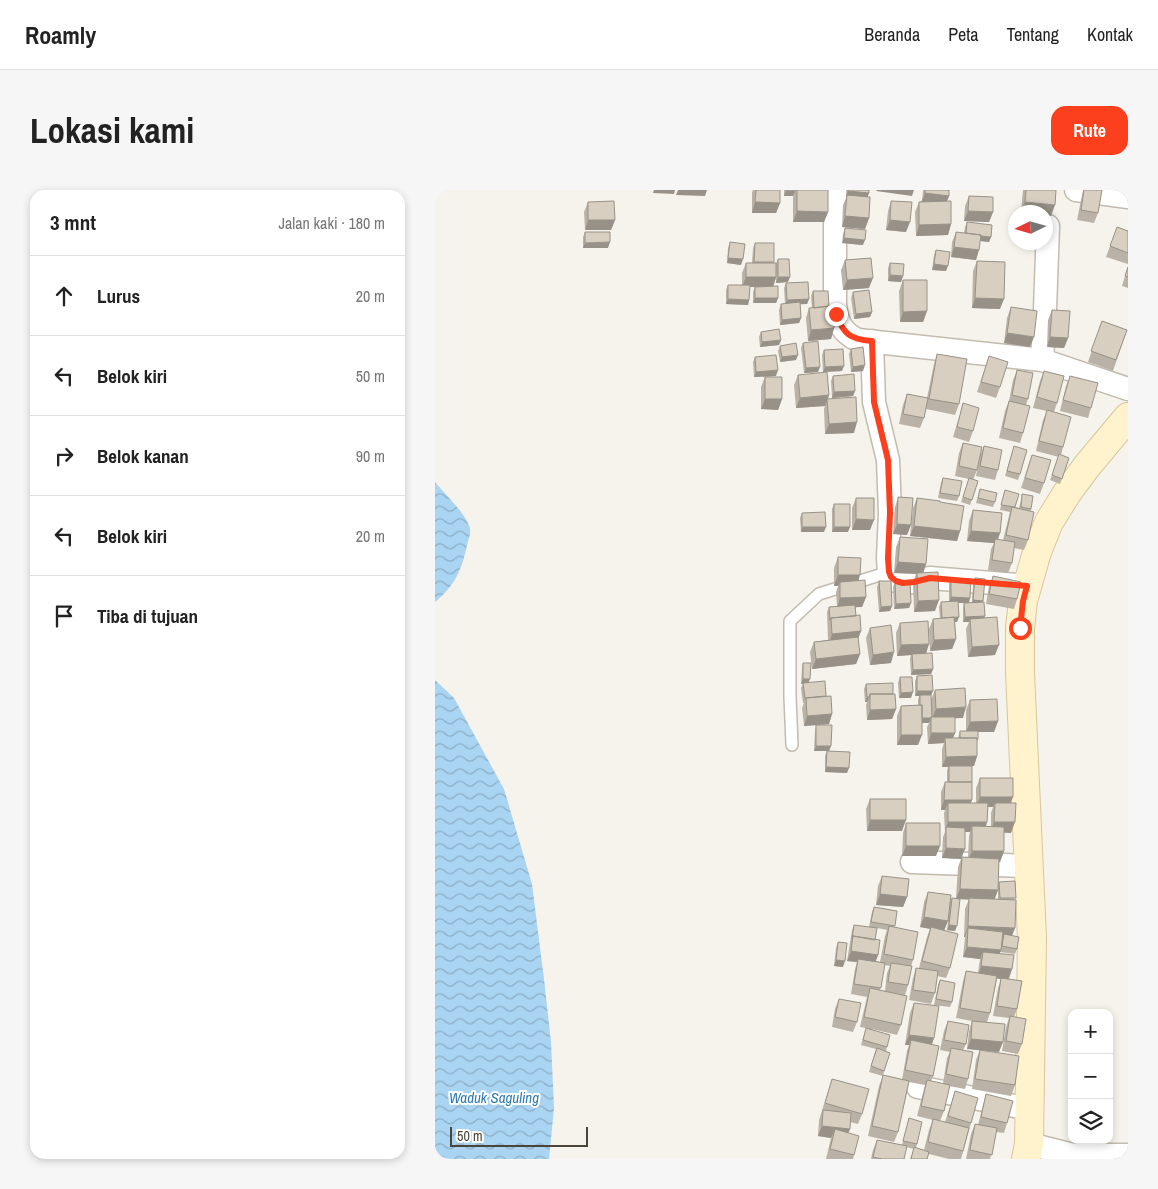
<!DOCTYPE html>
<html lang="id">
<head>
<meta charset="utf-8">
<style>
  :root { --surface:#fff; --page:#f6f6f6; --text:#222; --muted:#767676; --line:#e0e0e0; --accent:#fc3f1d }
  body { margin:0; font-family:"Archivo Narrow",sans-serif; background:var(--page); color:var(--text) }
  .controls { position:absolute; right:15px; bottom:15px; display:grid; overflow:hidden; border-radius:10px; box-shadow:0 2px 8px #0003 }
  .controls button { width:45px; height:45px; display:grid; place-items:center; padding:0; border:0; border-bottom:1px solid var(--line); background:var(--surface); color:var(--text); font:25px sans-serif }
  .compass { position:absolute; left:573px; top:15px; width:45px; height:45px; border-radius:50%; background:var(--surface); box-shadow:0 2px 8px #0003; rotate:265deg }
  .scale { position:absolute; left:15px; bottom:12px; width:138px; box-sizing:border-box; padding-left:5px; border:2px solid #4b4439; border-top:0; font-size:14px; line-height:18px; white-space:nowrap; color:#4b4439; -webkit-text-stroke:4px #fff; paint-order:stroke }
  .stop { position:absolute; width:15px; height:15px; margin:-11px; border:4px solid #fc3f1d; border-radius:50%; background:#fff }
  .stop.end { background:#fc3f1d; border-color:#fff; box-shadow:0 1px 5px #0008 }
  .list { margin:0; padding:0; list-style:none }
  h2 { display:flex; justify-content:space-between; align-items:center; height:65px; margin:0; padding:0 20px; font-size:21px }
  h2 small { font-size:16px; font-weight:400; color:var(--muted) }
  .list li { display:grid; grid-template-columns:32px 1fr auto; gap:15px; align-items:center; box-sizing:border-box; height:80px; padding:0 20px; border-top:1px solid var(--line) }
  .list b { display:block; font-size:19px; white-space:nowrap }
  .list em { font-size:16px; font-style:normal; color:var(--muted) }
  .icon { flex:none; width:28px; height:28px; fill:none; stroke:currentColor; stroke-width:2; stroke-linecap:round; stroke-linejoin:round }
  .map { position:relative; flex:none; width:693px; height:969px; overflow:hidden; border-radius:15px }
  header { display:flex; align-items:center; gap:30px; box-sizing:border-box; height:70px; padding:0 25px; background:var(--surface); border-bottom:1px solid var(--line) }
  header strong { font-size:24px }
  nav { display:flex; gap:28px; margin-inline-start:auto; font-size:18px }
  .intro { display:flex; align-items:center; justify-content:space-between; box-sizing:border-box; height:120px; padding:0 30px }
  h1 { margin:0; font-size:35px }
  .button { padding:12px 22px; border-radius:15px; background:var(--accent); color:#fff; font-size:18px; font-weight:700 }
  main { display:flex; gap:30px; padding:0 30px }
  aside { flex:1; background:var(--surface); border-radius:15px; box-shadow:0 2px 8px #0003 }
  .map>svg:first-child { display:block }
</style>
</head>
<body>
<header>
<strong>Roamly</strong>
<nav><a>Beranda</a><a>Peta</a><a>Tentang</a><a>Kontak</a></nav>
</header>
<div class="intro"><h1>Lokasi kami</h1><a class="button">Rute</a></div>
<main>
<aside>
<h2>3 mnt<small>Jalan kaki · 180 m</small></h2>
<ul class="list">
<li><svg class="icon" aria-label="ahead" viewBox="0 0 24 24"><path d="M12 20V5M6 11l6-6 6 6"/></svg><div><b>Lurus</b></div><em>20 m</em></li>
<li><svg class="icon" aria-label="left" viewBox="0 0 24 24"><path d="M17 20v-9H6M10 6l-5 5 5 5"/></svg><div><b>Belok kiri</b></div><em>50 m</em></li>
<li><svg class="icon" aria-label="right" viewBox="0 0 24 24"><path d="M7 20v-9h11M14 6l5 5-5 5"/></svg><div><b>Belok kanan</b></div><em>90 m</em></li>
<li><svg class="icon" aria-label="left" viewBox="0 0 24 24"><path d="M17 20v-9H6M10 6l-5 5 5 5"/></svg><div><b>Belok kiri</b></div><em>20 m</em></li>
<li><svg class="icon" aria-label="arrive" viewBox="0 0 24 24"><path d="M6 21V4h12l-3 4 3 4H6"/></svg><div><b>Tiba di tujuan</b></div></li>
</ul>
</aside>
<div class="map">
<svg width="693" height="969" viewBox="0 0 693 969">
  <defs>
    <pattern id="water-waves" width="16" height="10" patternUnits="userSpaceOnUse" patternTransform="scale(1.25)"><rect width="16" height="10" fill="#a9d4f2"/><path d="M0 5q4-4 8 0t8 0" fill="none" stroke="#8caec5"/></pattern>
  </defs>
  <rect width="100%" height="100%" fill="#f6f3ec"/>
  <path fill="url(#water-waves)" d="M0,292C9,303 33,326 35,339C36,344 33,350 32,355C27,379 20,396 0,412Z
    M0,490L19,508L69,599L97,694L109,789L116,852L119,918L114,969H0Z"/>
  <g fill="none" stroke-linecap="round" stroke-linejoin="round">
    <g stroke="#c2bbae" stroke-width="14">
      <path id="lane" d="M357,555L355,507V431L384,404L454,382"/>
    </g>
    <g stroke="#c2bbae" stroke-width="25">
      <path id="street" d="M400,0V115C402,132 407,143 423,150L607,170L693,199
        M641,0L693,7
        M437,151L439,212L453,270L455,323L453,368L454,382L456,387L461,391L468,393L479,392L495,388L584,395
        M607,170L610,120L613,36
        M477,672L594,676
        M483,897L595,919
        M594,954L638,965H693"/>
    </g>
    <g stroke="#d6c79b" stroke-width="30">
      <path id="secondary" d="M591,969L594,954L597,748L585,483V438L588,411L602,362L614,332L632,303L652,276L693,227"/>
    </g>
    <use href="#lane" stroke="#fff" stroke-width="11"/>
    <use href="#street" stroke="#fff" stroke-width="22"/>
    <use href="#secondary" stroke="#fff3cd" stroke-width="28"/>
  </g>
  <path fill="#bab2a6" fill-rule="evenodd" d="M318,0H345V13L341,23H317V2Z
    M349,0H393V22L389,32H358V6H349Z
    M412,0H434L433,6L434,28L430,39L407,37L408,15L412,6Z
    M488,0H514V6L512,11L516,34L513,45L481,46L480,22L484,12L487,11Z
    M588,0H591L616,26L610,25V22H586Z
    M648,0H649L663,23L659,33L642,30Z
    M534,6L558,22L554,32L529,31L530,16Z
    M456,11L471,42L451,40L453,21Z
    M153,12L180,30L176,40H150L149,22Z
    M532,32L556,47L554,52L545,51L541,70L516,67L517,52L521,42L529,43L530,37Z
    M682,37L693,41V74L671,67Z
    M410,38L428,55L407,53L408,44Z
    M150,42L173,58H148V47Z
    M295,52L306,75L292,73L293,58Z
    M320,53L339,72L338,73H341L343,69L353,92L341,93V88L338,97L343,108L341,113H318V102L320,97H315L314,110L313,115L291,114V100L293,95H307V83L311,73H317L318,58Z
    M501,60L511,81L497,80L499,65Z
    M410,70L434,98L408,100L406,80Z
    M542,71L565,119L537,118L538,81Z
    M455,73L468,86L466,92L453,91V78Z
    M693,76V98L687,96Z
    M468,90L492,121L488,132H465L464,101Z
    M351,93L374,109L372,114H365L366,128L364,133L345,135L344,120L346,114H350L349,98Z
    M378,101L394,116L399,138L396,149L373,151L371,128L374,118H377L376,106Z
    M418,102L437,122L435,127L419,129L416,108Z
    M576,117L595,157L569,153L572,128Z
    M617,120L633,148L629,158L612,157L613,130Z
    M667,131L692,140L678,181L653,172Z
    M326,142L346,150L344,155L325,157L324,147Z
    M368,153L383,182L369,183L366,158Z
    M345,156L361,170L345,172L343,161Z
    M416,159L428,181L416,182L414,164Z
    M389,160L407,181L388,182L387,165Z
    M502,164L524,214L520,225L491,219L489,228L485,238L464,234L468,215L472,204L492,208L499,174Z
    M554,166L565,197L561,208L542,202Z
    M320,167L341,186L319,187L318,172Z
    M582,180L593,209L591,215L588,243L585,253L564,248L570,221L574,211L578,190Z
    M609,181L622,213L619,222L628,257L626,265L634,268L625,294L615,290L624,267L601,261L608,230L612,221L598,218L605,191Z
    M363,185L394,205L393,209L419,243L390,244L389,219L390,216L361,218L359,195Z
    M398,186L420,201L418,206L397,208L396,191Z
    M635,186L656,218L653,228L625,221L631,196Z
    M330,187L347,209L343,220L326,219V197Z
    M528,213L538,241L534,252L518,247L525,224Z
    M528,253L542,280L538,290L543,291L535,315L526,312L534,289L520,286L524,263Z
    M549,256L563,280L560,290L541,286L545,266Z
    M579,256L585,284L583,290L570,286Z
    M597,265L609,293L605,304L586,298Z
    M508,288L524,306L522,311L503,308L506,293Z
    M545,299L560,312L558,317L541,313Z
    M570,300L580,317L584,318L586,310L587,304L596,319L593,350L589,360L579,358L577,373L573,383L553,380L556,359L559,353L532,351L534,331L538,320L565,343L563,350H568L575,322L565,320Z
    M463,307L472,345L458,344L460,317Z
    M421,308L435,340H417V318Z
    M482,308L505,312L525,341L522,351L475,346L478,318Z
    M399,314L413,342H397V319Z
    M367,323L389,342H366L365,328Z
    M465,347L491,374L488,382L500,421L479,422L478,393L481,384L459,383L461,357Z
    M403,367L424,390L431,407L427,417H421V426L426,441L423,449L425,464L421,474L377,479L375,462L379,452L393,450L392,422L394,417L402,416L401,402L403,396H399V378Z
    M558,386L582,409L579,419L551,414L554,396Z
    M516,388L534,413L537,412L538,393L540,388L548,412L550,426L549,428L560,465L533,467L531,439L534,432H528V418L529,413H523L522,432H520L521,449L517,459L495,461L494,439L498,429L505,428L504,417L506,412H514V394Z
    M444,391L457,416L455,421L444,422L442,397Z
    M460,392L476,413L474,418L459,419L458,397Z
    M465,433L491,463L498,479L496,484L476,485L475,469L476,465L462,466L461,443Z
    M435,438L456,473L435,475L431,448Z
    M368,473L374,492L391,506L397,524L394,534L369,536L367,518L369,513H368L366,498L368,494H366L367,478Z
    M482,486L496,506V510L500,500L528,528H520V543L518,548H523L525,541H531V520L535,510L563,531L559,542H543V549L542,552V566L539,576H537L536,613H541V598L545,588L575,613L576,643L569,642V661L565,672H564L563,696L564,692L580,710V738L577,745L582,759L580,764L565,762V764L577,779L574,789L582,819L579,827L587,854L583,864L567,861L571,837L574,828L558,826L563,798L566,789L562,788L555,823L552,832L564,862L550,861L580,895L576,906L537,899L541,870L545,860L532,859L534,841L537,831L521,828L528,791L531,781L543,783L545,769L528,767L530,747H529L530,719L534,709H525L520,741L512,740L515,713L517,708H521L523,677L526,669L507,668L508,647L510,642L509,623L510,620H506V602L510,592H512V581L513,577H507V559L509,553L493,554L492,537L494,533H487L483,555H462V526L466,516L483,515V510L484,506H480V491ZM553,617H558L556,623V636H551L552,632ZM530,642H535L534,646L533,667H527ZM563,700V709H559Z
    M465,487L476,508H464L463,493Z
    M431,494L458,504L461,519L457,529L432,530L431,515L432,512H430L429,499Z
    M381,535L396,556L394,561H379L380,541Z
    M392,561L412,583L390,582V566Z
    M435,609L467,641H432L431,619Z
    M471,633L501,666H467L468,643Z
    M447,686L472,707L468,717L441,715L443,696Z
    M493,702L509,741L515,778L511,788L502,786L500,803L496,814L474,810L478,788L481,778H484L492,747L495,739L485,737L489,712Z
    M439,717L462,721L459,737L478,770L476,776L473,795L470,805L466,835L462,845L437,839L452,857L451,861L455,863L448,885L467,890L472,861L474,855H470L475,823L479,813L499,848L497,855L498,886L496,891L508,894L512,868L515,862L505,860L509,841L513,831L531,854L528,860L533,889L530,899L514,896L509,921L505,931L510,932L520,901L536,933L526,969H514L494,964L492,969H475L479,959L471,957L469,969H436L438,960L442,950L467,955L474,928L482,954L481,958L489,960L494,940L498,930L482,926L490,895L474,892L463,942L459,952L433,946L444,896L448,886L434,882L441,859L426,855L431,838L425,837L432,807L416,804L420,779L422,772L412,771L417,740L419,735L434,737L437,722ZM442,738L452,740L450,746L445,772L441,771L443,765L440,750ZM449,775L455,776L452,783L450,801L445,800Z
    M403,752L408,777L399,776L401,758Z
    M505,790L517,812L515,817L499,815L503,795Z
    M404,809L422,832L418,842L397,837L400,819Z
    M397,889L427,924L423,934L415,932L413,943L419,965L418,969H391L396,948L383,946L384,930Z
    M551,904L572,933L569,943L561,942L555,969H531L536,944L540,934L543,935L548,915Z"/>
  <path fill="#979187" d="M219,0H240L239,4L218,3Z
    M243,0H272L270,6L241,5Z
    M442,0H479L477,6L441,1Z
    M351,1H360L358,6H349Z
    M413,1L434,3L432,8L411,6Z
    M490,3L514,6L510,16L486,13Z
    M320,12L345,13L341,23H317Z
    M590,12L620,15L616,26L610,25V22H586Z
    M362,21L393,22L389,32H358Z
    M533,21L558,22L554,32L529,31Z
    M410,26L434,28L430,39L407,37Z
    M153,30H180L176,40H150Z
    M455,30L475,32L471,42L451,40Z
    M516,34L513,45L481,46L484,35Z
    M531,44L556,47L554,52L529,49Z
    M409,48L430,50L428,55L407,53Z
    M175,52L173,58H148L150,53Z
    M519,57L544,60L541,70L516,67Z
    M293,68L308,69L306,75L292,73Z
    M499,74L513,76L511,81L497,80Z
    M455,85L468,86L466,92L453,91Z
    M311,87H341L338,97H307Z
    M343,87H355L353,92L341,93Z
    M438,88L434,98L408,100L412,90Z
    M320,108H343L341,113H318Z
    M540,108L569,109L565,119L537,118Z
    M293,109L314,110L313,115L291,114Z
    M374,109L372,114L350,115L352,110Z
    M492,121L488,132H465L468,122Z
    M437,122L435,127L419,129L421,124Z
    M366,128L364,133L345,135L347,130Z
    M399,138L396,149L373,151L376,140Z
    M572,143L599,147L595,157L569,153Z
    M615,147L633,148L629,158L612,157Z
    M346,150L344,155L325,157L327,152Z
    M363,165L361,170L345,172L347,167Z
    M430,175L428,181L416,182L418,177Z
    M409,176L407,181L388,182L390,177Z
    M385,177L383,182L369,183L371,178Z
    M343,180L341,186L319,187L321,182Z
    M420,201L418,206L397,208L399,202Z
    M394,205L390,216L361,218L365,208Z
    M330,209H347L343,220L326,219Z
    M422,232L419,243L390,244L394,234Z
    M421,329L439,330L435,340H417Z
    M462,334L476,335L472,345L458,344Z
    M479,336L525,341L522,351L475,346Z
    M367,337H391L389,342H366Z
    M399,337H415L413,342H397Z
    M536,341L565,343L561,353L560,349L559,353L532,351Z
    M463,372L491,374L488,384L459,383Z
    M403,385H425L422,396L405,392L403,396H399Z
    M431,407L427,417L402,418L405,408Z
    M516,407L535,408L534,413H514Z
    M504,410L500,421L479,422L483,411Z
    M538,410L548,411L546,416L536,415Z
    M476,413L474,418L459,419L461,414Z
    M457,416L455,421L444,422L446,417Z
    M550,426L548,431L535,429L534,432H528L530,427Z
    M524,427L522,432L505,433L507,428Z
    M426,441L422,451L394,454L397,444Z
    M521,449L517,459L495,461L499,450Z
    M494,454L491,464L462,466L466,455Z
    M564,455L560,465L533,467L537,457Z
    M459,462L456,473L435,475L438,465Z
    M425,464L421,474L377,479L381,469Z
    M498,479L496,484L476,485L478,480Z
    M368,489H375L373,494H366Z
    M482,501H498L496,506H480Z
    M478,502L476,508H464L466,503Z
    M432,507H434L432,512H430Z
    M531,517L528,528L497,529L501,519Z
    M461,519L457,529L432,530L435,520Z
    M397,524L394,534L369,536L372,526Z
    M486,528H496L494,533H484Z
    M563,531L559,542H531L535,532Z
    M496,543H520L516,553L510,548L509,553L493,554Z
    M466,545H487L483,555H462Z
    M381,556H396L394,561H379Z
    M542,566L539,576L507,577L511,567Z
    M391,577L414,578L412,583L390,582Z
    M545,607H578L574,617L560,613L558,617H541Z
    M509,610H537L533,620L513,613L510,620H506Z
    M435,630H471L467,641H432Z
    M513,632H552L549,642L537,636L535,642H511V637L509,642Z
    M559,632H580L576,643L555,642Z
    M471,656H505L501,666H467Z
    M511,658L530,659L526,669L507,668Z
    M537,661H569L565,672L533,671Z
    M525,699L563,700L559,711L521,709Z
    M445,704L472,707L468,717L441,715Z
    M489,727L513,731L509,741L485,737Z
    M514,735L522,736L520,741L512,740Z
    M533,736L580,738L576,748L569,744L567,748L533,747V738L530,747H529Z
    M532,757L566,760L562,771L548,762L545,769L528,767Z
    M416,761L443,765L439,775L423,769L422,772L412,771Z
    M401,770L410,771L408,777L399,776Z
    M546,776L577,779L573,790L543,786Z
    M474,845L499,848L495,858L476,850L474,855H470Z
    M536,849L568,852L564,862L532,859Z
    M387,936L415,939L411,950L400,939L396,948L383,946Z"/>
  <path fill="#d8cfc1" stroke="#979187" d="M321,0H345V13L320,12Z
    M351,0H360V1H351Z
    M362,0H393V22L362,21Z
    M413,0H434V3L413,1Z
    M490,0H514V6L490,3Z
    M591,0H621L620,15L590,12Z
    M649,0H667L663,23L646,20Z
    M412,5L435,7L434,28L410,26Z
    M534,6L558,7V22L533,21Z
    M179,11L180,30H153V12Z
    M456,11L477,12L475,32L455,30Z
    M516,11V34L484,35V12Z
    M532,32L557,35L556,47L546,46V45L531,43Z
    M682,37L693,41V63L675,56Z
    M410,38L431,40L430,50L409,48Z
    M150,42H175V52L150,53Z
    M521,42L546,45L544,60L519,57Z
    M295,52L310,54L308,69L293,68Z
    M320,53H339V72H319Z
    M501,60L515,62L513,76L499,74Z
    M436,68L438,88L412,90L410,70Z
    M343,69H354L355,87H343Z
    M542,71L570,72L569,109L540,108Z
    M311,73H341V87H311Z
    M455,73L469,74L468,86L455,85Z
    M693,77V87L690,86Z
    M468,90H492V121L468,122Z
    M373,92L374,109L352,110L351,93Z
    M293,95H315L314,110L293,109Z
    M343,96V108H320V97Z
    M434,100L437,122L421,124L418,102Z
    M378,101H393L394,116L379,118Z
    M365,112L366,128L347,130L346,114Z
    M398,116L399,138L376,140L374,118Z
    M576,117L602,121L599,147L572,143Z
    M617,120L635,121L633,148L615,147Z
    M667,131L692,140L681,170L656,161Z
    M344,139L346,150L327,152L326,142Z
    M383,151L385,177L371,178L368,153Z
    M361,153L363,165L347,167L345,156Z
    M428,157L430,175L418,177L416,159Z
    M408,159L409,176L390,177L389,160Z
    M502,164L532,169L524,214L494,209Z
    M341,165L343,180L321,182L320,167Z
    M554,166L573,172L565,197L546,192Z
    M582,180L598,183L593,209L577,205Z
    M609,181L629,186L622,213L602,207Z
    M392,182L394,205L365,208L363,185Z
    M419,184L420,201L399,202L398,186Z
    M635,186L663,193L656,218L628,210Z
    M330,187H347V209H330Z
    M472,204L493,208L489,228L468,224Z
    M421,207L422,232L394,234L392,209Z
    M574,211L595,216L588,243L568,238Z
    M528,213L544,218L538,241L522,237Z
    M612,220L636,227L628,257L604,251Z
    M528,253L547,257L542,280L524,276Z
    M549,256L567,260L563,280L545,276Z
    M579,256L592,260L585,284L572,281Z
    M624,264L634,268L627,289L617,285Z
    M597,265L616,270L609,293L590,288Z
    M508,288L527,291L524,306L505,303Z
    M534,288L543,291L537,310L528,307Z
    M545,299L562,303L560,312L543,308Z
    M570,300L584,304L580,317L566,315Z
    M587,304L598,306L596,319L586,317Z
    M463,307L478,308L476,335L462,334Z
    M421,308H439V330L421,329Z
    M482,308L505,311V312L529,316L525,341L479,336Z
    M399,314H415V337H399Z
    M577,317L599,322L593,350L571,345Z
    M538,320L567,323L565,343L536,341Z
    M390,322L391,337H367V323Z
    M465,347L493,349L491,374L463,372Z
    M560,349L580,352L577,373L557,370Z
    M403,367L426,368L425,385H403Z
    M503,382L504,410L483,411L482,383Z
    M558,386L586,392L582,409L554,404Z
    M516,388L536,389L535,408L516,407Z
    M540,388L550,389L548,411L538,410Z
    M430,390L431,407L405,408V392Z
    M444,391H456L457,416L446,417Z
    M475,391L476,413L461,414L460,392Z
    M523,411L524,427L507,428L506,412Z
    M549,412L550,426L530,427L529,413Z
    M420,415L421,426L396,428L395,430L394,417Z
    M425,425L426,441L397,444L396,428Z
    M519,427L521,449L499,450L498,429Z
    M562,427L564,455L537,457L535,429Z
    M493,431L494,454L466,455L465,433Z
    M456,435L459,462L438,465L435,438Z
    M423,447L425,464L381,469L379,452Z
    M497,463L498,479L478,480L477,464Z
    M368,473H376L375,489H368Z
    M497,485L498,501H482V486Z
    M465,487H477L478,502L466,503Z
    M390,491L391,506L370,508L368,493Z
    M458,493V504H435L434,507H432L431,494Z
    M530,498L531,517L501,519L500,500Z
    M435,504H460L461,519L435,520Z
    M485,505H496L497,527H496V528H487V515H485Z
    M396,506L397,524L372,526L371,508Z
    M562,509L563,531L535,532V510Z
    M487,515V545H466V516Z
    M496,527H520V543H496Z
    M381,535H397L396,556H381Z
    M525,541H543V549H542V548H525Z
    M510,548H542V566L511,567Z
    M392,561L415,562L414,578L391,577Z
    M514,576H537V592H514Z
    M545,588H578V607H545Z
    M510,592H537V610H509Z
    M435,609H471V630H435Z
    M513,613H553L552,632H513Z
    M560,613H581L580,632H559Z
    M471,633H505V656H471Z
    M537,636L569,637V661H537Z
    M511,637L530,638V659L511,658Z
    M527,667L564,669L563,700L525,699Z
    M447,686L474,689L472,707L445,704Z
    M580,691L581,708H565L564,692Z
    M493,702L516,705L513,731L489,727Z
    M517,708L525,709L522,736L514,735Z
    M534,708L581,710L580,738L533,736Z
    M439,717L462,721L460,736L436,732Z
    M419,735L442,738L440,750L418,746L417,749Z
    M454,736L483,742L478,770L449,764Z
    M496,737L523,744L515,778L487,771Z
    M533,738L568,742L566,760L532,757Z
    M569,744L584,747L582,759L567,756Z
    M418,746L445,750L443,765L416,761Z
    M403,752L412,753L410,771L401,770Z
    M548,762L579,765L577,779L546,776Z
    M423,769L450,773L446,798L419,794Z
    M456,773L477,776L473,795L453,792Z
    M481,778L503,781L500,803L478,800Z
    M531,781L562,786L555,823L525,818Z
    M566,788L587,791L582,819L562,816Z
    M505,790L520,793L517,812L501,809Z
    M435,798L472,806L466,835L429,827Z
    M404,809L426,813L422,832L400,827Z
    M479,813L504,816L499,848L474,845Z
    M575,826L591,829L587,854L571,851Z
    M513,831L534,835L531,854L509,850Z
    M537,831L570,834L568,852L536,849Z
    M431,838L455,845L452,857L428,850Z
    M476,850L504,856L498,886L470,880Z
    M442,858L455,863L449,881L436,876Z
    M516,858L538,862L533,889L511,884Z
    M545,860L584,866L580,895L540,889Z
    M448,885L474,891L463,942L437,936Z
    M397,889L434,899L427,924L390,913Z
    M492,890L515,895L509,921L486,916Z
    M520,901L543,908L536,933L513,926Z
    M551,904L578,911L572,933L546,927Z
    M388,920L416,923L415,939L387,936Z
    M474,928L487,932L482,954L468,951Z
    M498,929L534,938L528,961L493,952Z
    M540,934L562,938L557,965L535,960Z
    M400,939L424,946L419,965L395,959Z
    M442,950L472,956L469,969H447L438,967Z
    M479,957L494,962L492,969H476Z"/>
  <g fill="none" stroke-linecap="round" stroke-linejoin="round">
    <path stroke="#fc3f1d" stroke-width="6" d="M401,124C409,145 415,149 437,151L439,212L453,270L455,323L453,368L454,382L456,387L461,391L468,393L479,392L495,388L592,396L588,411L585,438"/>
  </g>
  <g text-anchor="middle" stroke-width="4" stroke-linejoin="round" paint-order="stroke">
    <g font-size="15" font-style="italic" fill="#2e7ab2" stroke="#fff">
      <text x="59" y="913">Waduk Saguling</text>
    </g>
  </g>
</svg>
<div class="controls">
<button>+</button>
<button>−</button>
<button><svg class="icon" aria-label="layers" viewBox="0 0 24 24"><path d="M12 4l9 5-9 5-9-5zM3 14l9 5 9-5"/></svg></button>
</div>
<svg class="compass" viewBox="-18 -18 36 36"><path d="M0-13l5 13h-10z" fill="#e53935"/><path d="M0 13l5-13h-10z" fill="#767676"/></svg>
<div class="scale">50 m</div>
<div class="stop" style="left:585px;top:438px"></div>
<div class="stop end" style="left:401px;top:124px"></div>
</div>
</main>
</body>
</html>
